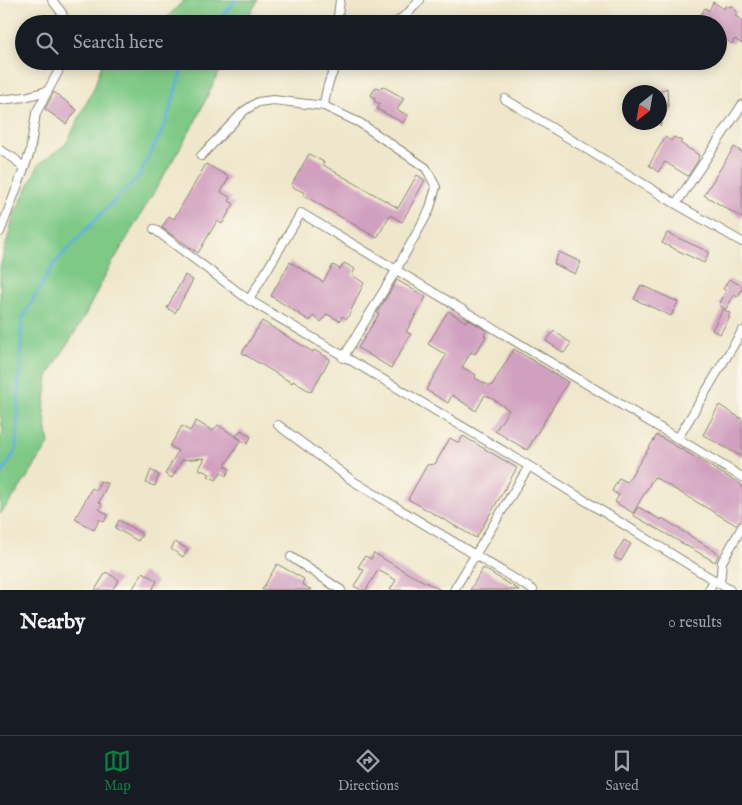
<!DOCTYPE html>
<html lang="en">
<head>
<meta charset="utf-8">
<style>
  :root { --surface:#171b24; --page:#20242c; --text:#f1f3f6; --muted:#9ea1a6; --line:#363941; --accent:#0b8043 }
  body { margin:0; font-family:"IM FELL English",serif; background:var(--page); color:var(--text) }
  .compass { position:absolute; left:622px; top:85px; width:45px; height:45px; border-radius:50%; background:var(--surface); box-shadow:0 2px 12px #0003; rotate:211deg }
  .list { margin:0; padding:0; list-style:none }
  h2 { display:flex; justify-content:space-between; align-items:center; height:65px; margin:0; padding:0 20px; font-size:21px }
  h2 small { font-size:16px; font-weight:400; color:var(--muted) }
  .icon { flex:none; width:28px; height:28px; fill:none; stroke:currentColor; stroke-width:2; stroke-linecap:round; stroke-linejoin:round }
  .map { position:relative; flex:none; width:742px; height:590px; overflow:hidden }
  .search { position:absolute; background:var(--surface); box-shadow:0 2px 12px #0003; left:15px; right:15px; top:15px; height:55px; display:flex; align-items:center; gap:12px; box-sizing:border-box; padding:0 18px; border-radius:28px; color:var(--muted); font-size:19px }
  .sheet { height:145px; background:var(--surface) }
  nav { display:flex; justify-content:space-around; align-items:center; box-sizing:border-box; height:70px; border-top:1px solid var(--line); background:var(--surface); font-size:14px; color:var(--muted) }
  nav a { display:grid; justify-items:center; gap:2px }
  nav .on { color:var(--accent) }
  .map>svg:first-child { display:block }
</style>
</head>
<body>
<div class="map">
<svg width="742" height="590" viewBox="0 0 742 590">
  <rect width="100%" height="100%" fill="#fbf7ec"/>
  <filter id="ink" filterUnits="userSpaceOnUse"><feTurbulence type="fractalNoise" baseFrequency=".02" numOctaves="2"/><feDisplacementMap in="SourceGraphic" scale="10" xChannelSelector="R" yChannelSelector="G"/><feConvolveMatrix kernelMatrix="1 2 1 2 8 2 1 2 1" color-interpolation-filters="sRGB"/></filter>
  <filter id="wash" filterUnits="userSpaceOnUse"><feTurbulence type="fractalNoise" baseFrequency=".0096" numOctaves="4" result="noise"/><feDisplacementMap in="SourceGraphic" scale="20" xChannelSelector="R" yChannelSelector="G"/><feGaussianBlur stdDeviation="1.12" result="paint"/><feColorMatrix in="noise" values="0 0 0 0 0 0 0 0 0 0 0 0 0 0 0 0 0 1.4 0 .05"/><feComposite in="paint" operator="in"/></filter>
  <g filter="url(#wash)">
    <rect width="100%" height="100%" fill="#efe7cb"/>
    <path fill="#7ec986" stroke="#4d7251" d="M184,0H258L244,24H161Z
      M103,61H224L194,124L107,272L83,319L48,376L44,410L49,444L16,494L0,514V440L3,432L0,412V267L14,215L39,164L66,144L94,88Z"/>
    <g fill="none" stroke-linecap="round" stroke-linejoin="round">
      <path stroke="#63b1dd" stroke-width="3" d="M216,24L235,0
        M0,477L16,450L22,319L53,265L97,218L139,176L165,125L182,69L187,61"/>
    </g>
    <g id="blocks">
      <path fill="#d1a0c0" d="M713,2L724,9L726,5L728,7L732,6L737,12L735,16L742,20V44L735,39L732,44L718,35V24H701L704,18L700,16L705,8L709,11Z
        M382,86L404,98L397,110L408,115L403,123L377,109L380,104L374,101L375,98L371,95L376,87L380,89Z
        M667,88L668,108L660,126V91Z
        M54,92L77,110L66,124L45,109Z
        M665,137L671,141L674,137L682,141L680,143L699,155L698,160L688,176L665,162L658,172L649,165Z
        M734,147L742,152V218L704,195Z
        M309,154L324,162L323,165L398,208L417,175L425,180L402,222L390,215L377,238L303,195L305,193L291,186Z
        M206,164L229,177L221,192L231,198L229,201L234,204L222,224L217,221L198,253L162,228L169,216L174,219Z
        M667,233L709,252L704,263L662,243Z
        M559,252L581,262L575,274L554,264Z
        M290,262L323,282L333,265L340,269L344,263L355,269L352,275L364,283L347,319L342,316L340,321L327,314L321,322L313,316L310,321L271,296Z
        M185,275L193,280L175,313L167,308Z
        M729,279L742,286V290L737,297L734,295L726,309L719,305L726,291L723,289Z
        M397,280L426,297L406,332L411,334L391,368L358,348L379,314L377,313Z
        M641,285L678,302L671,316L634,299Z
        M723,309L730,313L728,316L730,317L720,334L712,330Z
        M448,311L466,322L468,319L487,331L484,335L486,337L475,354L471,352L462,367L476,375L475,378L490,386L491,385H492L514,349L568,382L527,450L495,431L509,410L493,399L485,395L476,411L452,395L448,403L426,390L446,355L428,344Z
        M262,321L313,352L314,350L330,359L311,392L293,381L292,383L242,353Z
        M554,331L571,343L564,353L546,341Z
        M719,405L742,419V457L703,435Z
        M196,421L213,431L218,425L241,440L225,466L230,469L226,476L221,472L216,480L208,476L210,474L199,469L205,458L182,460L172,478L165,474L178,451L170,446L182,426L190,431Z
        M241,430L251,437L247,444L236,436Z
        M657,435L742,485V519L736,525L654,477L633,513L615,502L619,495L612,491L619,478L627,482Z
        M463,436L517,468L476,538L408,499L427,465L435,464L450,438L459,443Z
        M151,470L159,475L155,486L146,483Z
        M100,481L108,484L99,502L102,504L99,509L108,515L104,522L100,519L94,530L75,519L92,488L96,491Z
        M638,507L661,520L662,518L719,554L715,562L633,515Z
        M119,520L142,534L138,541L115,528Z
        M624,540L631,544L621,561L614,557Z
        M175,542L188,549L183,557L171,549Z
        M374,553L409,574L441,590H390L396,580L378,570L366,590H361L354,586L364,570L358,567L365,556L371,559Z
        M277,564L304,579L302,584L312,590H262Z
        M483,568L519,590H470Z
        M106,572L119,580L112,590H95Z
        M143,572L157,581L152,590H132Z"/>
    </g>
  </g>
  <g filter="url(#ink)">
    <use href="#blocks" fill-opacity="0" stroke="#868274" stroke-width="1"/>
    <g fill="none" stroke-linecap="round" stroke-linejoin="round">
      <g stroke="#868274" stroke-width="10">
        <path id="minor" d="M52,0L62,13L65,24
          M337,24L340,0
          M394,24L407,14L420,0
          M505,99L676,204L742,242
          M0,100L25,97L47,91
          M324,106C326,88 330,76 339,61
          M0,150L15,159L24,169L0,232
          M201,156L244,111L258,102L273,100L324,106L360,123L426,168L436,187L429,211L395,272L343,358
          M24,169L30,152L36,113L58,72L61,61
          M676,204L742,105
          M154,229L249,300L529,466L730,590
          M249,300L301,213L742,477
          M278,425L353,481L533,590
          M678,438L742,331
          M291,557L341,590
          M720,584L722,562L742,527
          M454,590L529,466
          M709,590L714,580"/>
      </g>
      <use href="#minor" stroke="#fff" stroke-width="8"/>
    </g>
  </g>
</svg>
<svg class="compass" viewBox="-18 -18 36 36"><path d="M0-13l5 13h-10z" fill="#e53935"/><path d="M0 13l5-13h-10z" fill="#9ea1a6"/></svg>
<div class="search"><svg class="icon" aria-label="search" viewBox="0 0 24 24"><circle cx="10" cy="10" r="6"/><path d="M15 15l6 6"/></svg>Search here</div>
</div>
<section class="sheet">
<h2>Nearby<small>0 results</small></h2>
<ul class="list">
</ul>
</section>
<nav>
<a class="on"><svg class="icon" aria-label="map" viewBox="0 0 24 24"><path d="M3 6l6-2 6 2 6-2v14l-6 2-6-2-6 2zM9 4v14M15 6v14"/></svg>Map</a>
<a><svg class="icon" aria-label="directions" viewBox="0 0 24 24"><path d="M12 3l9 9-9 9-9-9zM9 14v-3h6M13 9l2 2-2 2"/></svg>Directions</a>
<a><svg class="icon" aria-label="saved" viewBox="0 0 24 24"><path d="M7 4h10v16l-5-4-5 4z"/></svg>Saved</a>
</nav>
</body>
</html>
